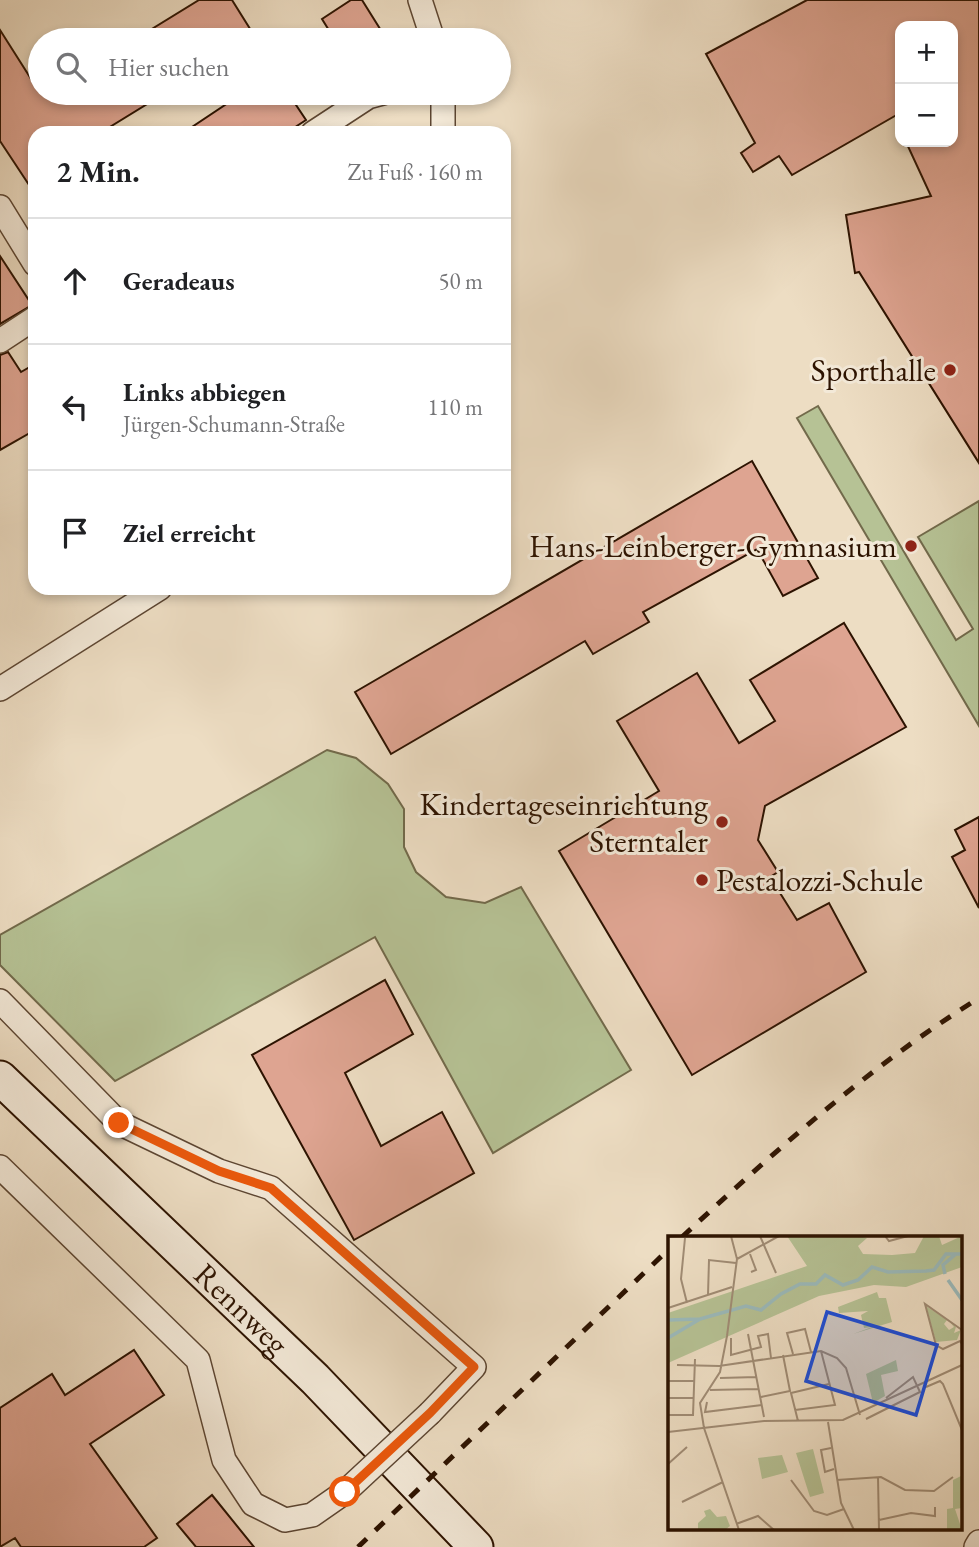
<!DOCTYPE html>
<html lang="de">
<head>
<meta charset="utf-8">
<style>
  :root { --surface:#fff; --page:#f2f2f2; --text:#202124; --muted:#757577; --line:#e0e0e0 }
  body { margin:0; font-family:"EB Garamond",serif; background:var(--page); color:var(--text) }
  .controls { position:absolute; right:21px; top:21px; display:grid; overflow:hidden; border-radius:14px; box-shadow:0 4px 10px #0003 }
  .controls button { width:63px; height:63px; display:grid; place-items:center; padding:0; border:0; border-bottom:2px solid var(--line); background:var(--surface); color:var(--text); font:35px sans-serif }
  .stop { position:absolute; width:21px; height:21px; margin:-16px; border:5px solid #ea580c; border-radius:50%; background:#fff }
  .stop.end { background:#ea580c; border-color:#fff; box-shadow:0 2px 7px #0008 }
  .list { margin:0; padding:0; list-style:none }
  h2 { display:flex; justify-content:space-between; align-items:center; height:91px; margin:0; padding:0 28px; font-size:30px }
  h2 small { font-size:23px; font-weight:400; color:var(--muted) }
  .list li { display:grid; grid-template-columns:46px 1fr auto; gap:21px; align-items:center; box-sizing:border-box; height:126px; padding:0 28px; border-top:2px solid var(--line) }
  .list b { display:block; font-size:26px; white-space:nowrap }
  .list p { margin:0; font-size:23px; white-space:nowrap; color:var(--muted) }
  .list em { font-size:23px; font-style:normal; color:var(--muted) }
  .icon { flex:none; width:38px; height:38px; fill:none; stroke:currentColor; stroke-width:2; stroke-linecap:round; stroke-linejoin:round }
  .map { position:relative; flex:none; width:979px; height:1547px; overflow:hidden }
  .search { position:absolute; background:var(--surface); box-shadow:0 4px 10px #0003; left:28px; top:28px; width:483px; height:77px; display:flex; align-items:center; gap:18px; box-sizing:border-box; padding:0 24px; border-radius:38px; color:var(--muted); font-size:26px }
  .panel { position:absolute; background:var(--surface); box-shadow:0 4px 10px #0003; left:28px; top:126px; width:483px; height:469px; border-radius:21px }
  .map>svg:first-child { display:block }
</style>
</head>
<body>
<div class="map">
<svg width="979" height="1547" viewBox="0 0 979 1547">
  <rect width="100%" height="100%" fill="#edddc3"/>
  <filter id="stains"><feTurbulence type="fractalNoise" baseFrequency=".00286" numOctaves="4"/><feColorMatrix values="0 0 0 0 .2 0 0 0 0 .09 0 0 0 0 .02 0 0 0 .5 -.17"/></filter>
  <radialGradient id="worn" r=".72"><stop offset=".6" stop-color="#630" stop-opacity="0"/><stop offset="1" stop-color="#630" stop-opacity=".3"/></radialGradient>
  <path fill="#b6c295" stroke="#726a4b" stroke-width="2" d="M818,406L956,640L973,629L918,537L979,501V726L797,418Z
    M327,750L356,758L388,784L404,809V847L416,872L446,897L485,903L521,887L631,1070L493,1153L375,937L115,1081L0,965V935Z"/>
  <path fill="#dea491" stroke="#2d1301" stroke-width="2" d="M199,0H232L257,40H134Z
    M351,0H362L387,40H335L322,19Z
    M807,0H979V463L859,272L855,273L846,215L931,196L906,142H953V26H900V113L792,175L779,156L753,172L741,153L755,143L706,54Z
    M0,30L40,93H165L100,133H35V194L0,141Z
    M243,93H288L306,120L286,133H183Z
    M0,256L32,305L0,324Z
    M8,352L21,372L35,364V430L0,450V355Z
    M752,461L818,578L783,596L757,549L643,612L649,622L593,654L585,641L391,754L355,692Z
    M844,623L906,727L765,806L758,840L778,872L770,877L797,920L829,903L866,972L692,1075L559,851L659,791L617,721L697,673L739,743L775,721L750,680Z
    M979,817V908L952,857L965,850L955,830Z
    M385,980L413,1034L345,1073L381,1146L442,1112L474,1173L354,1240L252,1055Z
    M134,1350L164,1395L90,1444L157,1538L144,1547H21L15,1538L0,1547V1408L52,1374L65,1395Z
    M212,1495L254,1547H196L177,1524Z"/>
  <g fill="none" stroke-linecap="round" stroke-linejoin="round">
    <g stroke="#5d4632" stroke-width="26">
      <path id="street" d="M420,0L433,40
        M443,93V133
        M313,133L368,97L383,93
        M0,207L35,264
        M0,341L35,318
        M0,689L160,588
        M0,1001L119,1123L219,1171L271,1188L474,1367L430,1413
        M0,1167L198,1360L224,1460L253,1504L285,1520L312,1515L345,1492
        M976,1547L979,1542"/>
    </g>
    <g stroke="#2d1301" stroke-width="37">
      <g id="secondary">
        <path id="s1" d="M0,1078L315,1379L476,1547"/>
      </g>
    </g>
    <use href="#street" stroke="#f3e9d8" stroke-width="23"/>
    <use href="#secondary" stroke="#f3e9d8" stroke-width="33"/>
    <path stroke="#2d1301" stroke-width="5" stroke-dasharray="12 12" stroke-linecap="butt" d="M682,1237C776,1150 870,1066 979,998
      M358,1547L669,1249"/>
    <g stroke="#5d4632" stroke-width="26" stroke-linecap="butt">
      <path id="street-bridge" d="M345,1492L430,1413"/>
    </g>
    <use href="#street-bridge" stroke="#f3e9d8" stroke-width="23"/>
  </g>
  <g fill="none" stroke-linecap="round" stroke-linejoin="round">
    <path stroke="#ea580c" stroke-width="9" d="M119,1123L219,1171L271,1188L474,1367L430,1413L345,1492"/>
  </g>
  <g fill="#8f2418" stroke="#f3e9d8" stroke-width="2.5">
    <circle cx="950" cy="370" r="7"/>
    <circle cx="911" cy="546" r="7"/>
    <circle cx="722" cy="822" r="7"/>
    <circle cx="702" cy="880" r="7"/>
  </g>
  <g text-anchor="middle" stroke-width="6" stroke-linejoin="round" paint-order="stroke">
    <g font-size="32" fill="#2d1301" stroke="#f3e9d8" text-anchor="end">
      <text x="936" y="381">Sporthalle</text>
      <text x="897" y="557">Hans-Leinberger-Gymnasium</text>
      <text x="708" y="815">Kindertageseinrichtung<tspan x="708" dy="37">Sterntaler</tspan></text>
      <text x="716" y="891" text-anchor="start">Pestalozzi-Schule</text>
    </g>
    <g font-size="32" fill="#2d1301" stroke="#f3e9d8">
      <text dy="11" stroke="none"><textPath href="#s1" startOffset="334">Rennweg</textPath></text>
    </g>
  </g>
  <g transform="translate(668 1236)">
    <rect width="294" height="294" fill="#edddc3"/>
    <path d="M119,0H191L199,2L190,10L195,18L224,19L247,17L256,0H271L274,9L294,0V31L238,51L206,49L151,60L0,127V77L139,30ZM209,56L211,62H218L224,86L185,98L204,91L196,92L193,79L200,75L171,77L170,71ZM258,70L279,84L276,88L281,94L286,91L281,85L288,91L286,97L293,94L289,104L268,106ZM228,124L230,135L213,139L217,160L205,167L198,138ZM145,213L156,257L142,261L128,217ZM114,219L120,236L94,243L90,222ZM293,240L294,272L287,273L294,294H279V273L285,272V244ZM42,273L49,281L58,280L62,290L57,294H30V287L38,280L36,275Z" fill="#b6c295"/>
    <path fill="none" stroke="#9bbabb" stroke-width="3.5" d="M277,38L275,29L288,18M280,44L294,64M0,84L32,83L78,70L93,74L113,58L132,48H148L157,39L175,49L190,44L204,31L220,36L258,35L266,34L278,18H294M0,102L32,83"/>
    <path fill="none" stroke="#a08c75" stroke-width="2" d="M92,0L108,37M217,0L221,5L240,0M0,1L37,0M17,2L13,43L19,67M82,18L88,34L83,36M69,23L111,0M40,59L41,24L68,27M0,72L64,51M294,94L257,68L268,109L275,113L292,105L294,108M80,98L96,181M63,102V119L93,111L90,100L100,98L103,122M125,118L119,97L137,93L143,116M9,129L51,130L153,115L169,122L178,132L192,179M52,142L89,141M0,145H27M258,151L272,145L275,148L294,194M42,154L91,153M93,161L122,155L115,119M0,162H26M39,166L37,176L94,169M127,174L167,169L153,115M0,179H25L27,123M198,183L252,156L245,141L218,162M130,185L123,157L161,148M160,186L173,267L186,294M36,192L71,294M36,192L32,167L52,136L59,100L69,23L63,0M0,196L96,185L175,184L294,129M163,212L153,214L157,236L166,233M0,228L19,211M210,241L211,294M123,244L146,275L159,279L176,273M169,244L213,241L237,254L266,255L285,241M14,266L55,246M211,284L243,277L267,280V271M68,288L90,280L106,294"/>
    <path fill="#1d4ed8" fill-opacity="0.15" stroke="#1d4ed8" stroke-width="3.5" d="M159,76L269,109L248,179L138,145Z"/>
    <rect width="294" height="294" fill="none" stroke="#2d1301" stroke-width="3.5"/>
  </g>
  <rect width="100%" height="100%" filter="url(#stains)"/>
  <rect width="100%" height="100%" fill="url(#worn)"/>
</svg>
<div class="controls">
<button>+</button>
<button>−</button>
</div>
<div class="stop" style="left:345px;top:1492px"></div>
<div class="stop end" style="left:119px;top:1123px"></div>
<div class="search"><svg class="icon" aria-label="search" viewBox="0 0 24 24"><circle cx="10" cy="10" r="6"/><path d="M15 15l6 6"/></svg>Hier suchen</div>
<section class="panel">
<h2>2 Min.<small>Zu Fuß · 160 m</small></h2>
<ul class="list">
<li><svg class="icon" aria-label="ahead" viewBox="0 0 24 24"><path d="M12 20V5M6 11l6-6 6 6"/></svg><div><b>Geradeaus</b></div><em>50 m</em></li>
<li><svg class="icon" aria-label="left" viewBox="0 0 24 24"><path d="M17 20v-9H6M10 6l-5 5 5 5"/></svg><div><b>Links abbiegen</b><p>Jürgen-Schumann-Straße</p></div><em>110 m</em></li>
<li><svg class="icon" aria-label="arrive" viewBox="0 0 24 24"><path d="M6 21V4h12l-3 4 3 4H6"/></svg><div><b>Ziel erreicht</b></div></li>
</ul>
</section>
</div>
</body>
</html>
